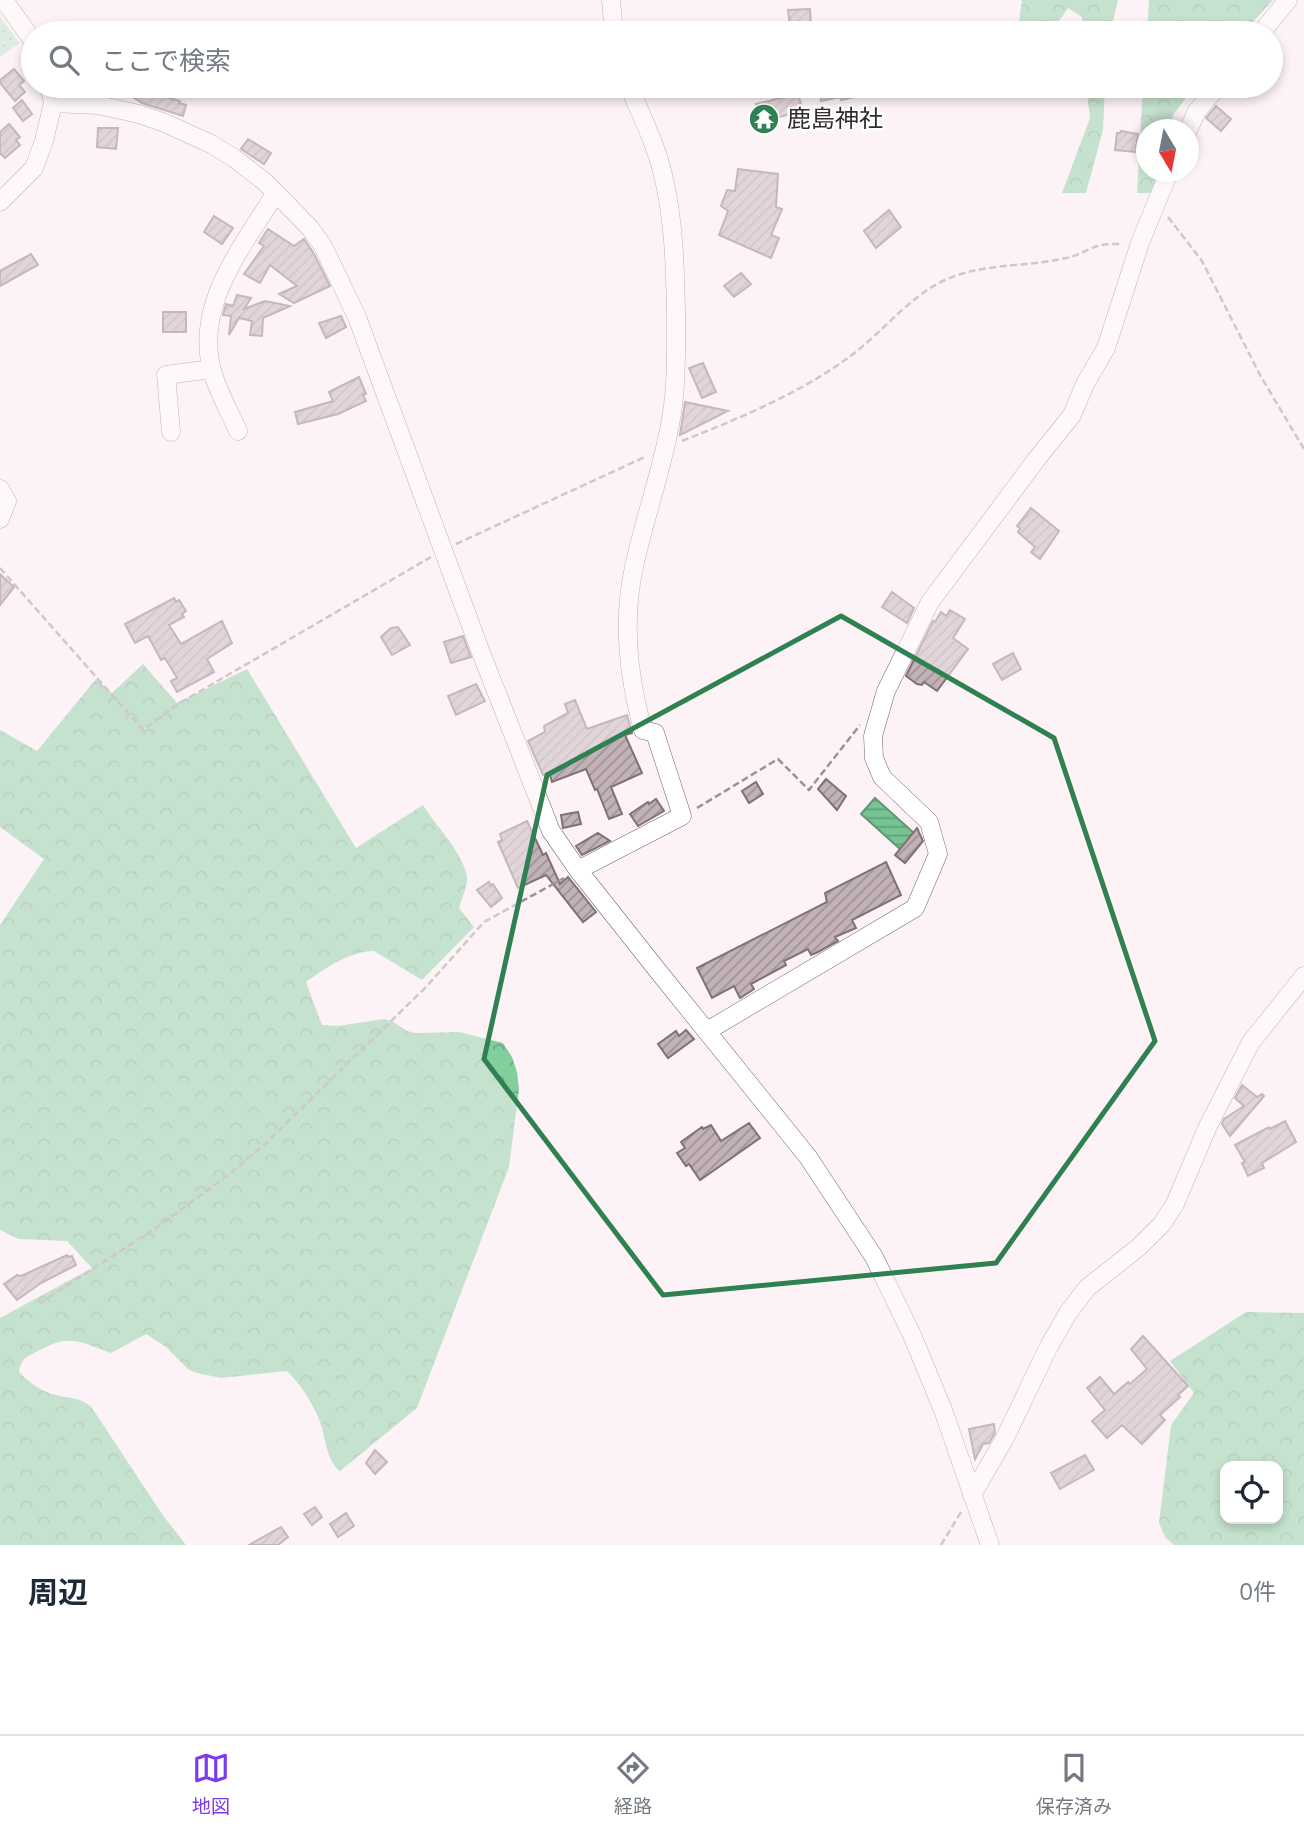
<!DOCTYPE html>
<html lang="ja">
<head>
<meta charset="utf-8">
<style>
  :root { --surface:#fff; --page:#f6f6f7; --text:#1f2937; --muted:#747a83; --line:#e0e1e3; --accent:#7c3aed }
  body { margin:0; font-family:"Nunito Sans","Noto Sans JP",sans-serif; background:var(--page); color:var(--text) }
  .controls { position:absolute; right:21px; bottom:21px; display:grid; overflow:hidden; border-radius:14px; box-shadow:0 4px 10px #0003 }
  .controls button { width:63px; height:63px; display:grid; place-items:center; padding:0; border:0; border-bottom:2px solid var(--line); background:var(--surface); color:var(--text); font:35px sans-serif }
  .compass { position:absolute; left:1136px; top:119px; width:63px; height:63px; border-radius:50%; background:var(--surface); box-shadow:0 4px 10px #0003; rotate:170deg }
  .list { margin:0; padding:0; list-style:none }
  h2 { display:flex; justify-content:space-between; align-items:center; height:91px; margin:0; padding:0 28px; font-size:30px }
  h2 small { font-size:23px; font-weight:400; color:var(--muted) }
  .icon { flex:none; width:38px; height:38px; fill:none; stroke:currentColor; stroke-width:2; stroke-linecap:round; stroke-linejoin:round }
  .map { position:relative; flex:none; width:1304px; height:1545px; overflow:hidden }
  .search { position:absolute; background:var(--surface); box-shadow:0 4px 10px #0003; left:21px; right:21px; top:21px; height:77px; display:flex; align-items:center; gap:18px; box-sizing:border-box; padding:0 24px; border-radius:38px; color:var(--muted); font-size:26px }
  .sheet { height:189px; background:var(--surface) }
  nav { display:flex; justify-content:space-around; align-items:center; box-sizing:border-box; height:98px; border-top:2px solid var(--line); background:var(--surface); font-size:19px; color:var(--muted) }
  nav a { display:grid; justify-items:center; gap:4px }
  nav .on { color:var(--accent) }
  .map>svg:first-child { display:block }
</style>
</head>
<body>
<div class="map">
<svg width="1304" height="1545" viewBox="0 0 1304 1545">
  <defs>
    <pattern id="forest-crowns" width="20" height="18" patternUnits="userSpaceOnUse" patternTransform="scale(1.75)"><rect width="20" height="18" fill="#82cf9d"/><path d="M2 6a3 3 0 1 1 6 0M12 15a3 3 0 1 1 6 0" fill="none" stroke="#6ba880"/></pattern>
    <pattern id="park-dots" width="8" height="8" patternUnits="userSpaceOnUse" patternTransform="scale(1.75)"><rect width="8" height="8" fill="#b9e6c7"/><path d="M2 2h.1M6 6h.1" fill="none" stroke="#a0c5ab" stroke-width="1.8" stroke-linecap="round"/></pattern>
    <pattern id="water-rules" width="6" height="5" patternUnits="userSpaceOnUse" patternTransform="scale(1.75)"><rect width="6" height="5" fill="#77c493"/><path d="M0 2.5h6" fill="none" stroke="#629f78"/></pattern>
    <pattern id="building-hatch" width="6" height="6" patternUnits="userSpaceOnUse" patternTransform="scale(1.75)"><rect width="6" height="6" fill="#c2b2b7"/><path d="M-1 1l2-2M0 6l6-6M5 7l2-2" fill="none" stroke="#9e9195"/></pattern>
  </defs>
  <rect width="100%" height="100%" fill="#fdf3f6"/>
  <path fill="url(#forest-crowns)" fill-rule="evenodd" d="M1022,0H1118L1110,33H1083L1082,17L1068,8L1050,33H1028L1019,22Z
    M1149,0H1273L1243,33H1147Z
    M1086,86H1105L1103,130L1086,193H1062L1090,118Z
    M1143,86H1195L1173,115L1169,129L1146,130V172H1159L1154,193H1137Z
    M143,664L177,703L247,669L356,848L423,805C435,825 463,853 467,876C468,886 462,898 459,908L474,927L422,980L374,951C350,951 324,969 306,982L322,1025L338,1026L384,1019L392,1021L407,1031L416,1033L459,1032L503,1043L512,1057L517,1072L519,1089L509,1167L417,1408L340,1471C325,1459 326,1436 319,1419C311,1401 301,1385 287,1371L221,1378L197,1373L189,1370L166,1347L146,1334L111,1353C77,1341 70,1333 36,1352C26,1357 20,1360 19,1372C29,1382 41,1392 56,1395C71,1399 81,1397 92,1408L162,1514L186,1545H0V1318L92,1268L67,1241L19,1239L0,1230V925L44,859L0,827V730L37,751L96,679L112,693Z
    M1246,1312L1304,1313V1545H1174L1165,1537L1159,1523L1171,1425L1194,1393L1170,1361ZM1225,1466H1278V1519H1225Z"/>
  <path fill="url(#park-dots)" d="M0,17L20,43L0,57Z"/>
  <path fill="url(#water-rules)" stroke="#629675" stroke-width="2" d="M875,798L914,833L900,849L861,814Z"/>
  <path fill="url(#building-hatch)" stroke="#807176" stroke-width="2" d="M810,9L811,25L790,27L788,10Z
    M14,69L24,81L19,85L25,92L15,101L0,83V80Z
    M117,86H146L160,95L180,101L179,103L186,105L183,116L142,103Z
    M820,86H856L859,96L841,100L840,97L821,101Z
    M798,94L803,111L771,119L773,130L763,132L760,119L756,120L754,109L757,108L756,104Z
    M22,100L32,114L23,121L13,108Z
    M1216,106L1231,119L1221,131L1206,118Z
    M9,124L20,137L16,140L20,145L5,158L0,153V132Z
    M98,128H118L116,149L97,147Z
    M1121,131L1138,134L1136,152L1115,150L1117,133H1120Z
    M248,139L271,153L264,164L241,149Z
    M738,169L778,174L776,207L782,209L771,235L779,238L771,258L719,235L728,211L721,206L727,190L735,191Z
    M889,210L901,227L876,248L864,231Z
    M214,216L233,228L222,244L204,232Z
    M268,229L294,246L304,239L314,254L330,286L294,303L279,294L297,286L270,265L260,283L244,274L264,246L259,243Z
    M31,254L38,265L0,286V271Z
    M741,273L751,284L734,297L724,286Z
    M237,295L251,298L244,309L265,301L290,306L263,318L262,336L250,335L252,321L239,318L229,335L231,316L223,315L226,304L233,306Z
    M163,312H186V332H163Z
    M341,316L346,327L326,338L319,323Z
    M703,363L716,392L702,398L689,368Z
    M359,377L366,394L363,395L366,401L338,414L298,424L295,412L333,401L329,392Z
    M685,402L728,411L680,435Z
    M1031,508L1059,531L1040,559L1031,552L1035,547L1018,532L1020,528L1017,526Z
    M0,574L14,587L0,605Z
    M892,592L914,608L907,623L882,607Z
    M174,598L176,602L179,600L186,611L182,614L184,617L169,625L181,644L222,621L232,643L207,659L214,672L177,692L171,681L177,678L165,658L161,660L148,636L135,643L125,624Z
    M950,610L965,619L953,638L968,649L937,691L924,682L922,685L917,684L906,676L933,621L935,622L941,612L946,616Z
    M398,627L410,645L392,655L381,637L391,628Z
    M463,636L471,657L451,663L444,642Z
    M1013,653L1021,669L1002,680L993,664Z
    M476,684L485,701L456,715L448,696Z
    M575,700L587,729L627,715L628,719L632,733L625,735L642,773L611,787L622,814L609,819L597,789L595,790L586,769L552,782L549,772L543,775L528,741L545,732L544,726L568,713L565,704Z
    M826,779L846,796L837,810L818,789Z
    M756,782L763,794L749,803L742,791Z
    M656,799L664,811L638,826L630,814L648,802L649,804Z
    M578,812L581,824L563,828L561,815Z
    M527,821L543,855L546,853L560,884L568,877L596,912L583,922L546,875L518,888L498,842L502,840L500,834Z
    M917,828L923,841L905,863L895,855Z
    M598,833L610,841L582,855L576,846Z
    M886,862L901,895L852,920L856,928L835,937L838,941L818,952L811,955L808,949L784,961L786,965L751,984L754,989L740,998L734,986L712,998L697,968L827,902L825,893Z
    M489,882L491,886L493,884L502,898L491,907L477,890Z
    M686,1030L694,1039L668,1058L658,1044L676,1031L679,1036Z
    M1242,1085L1257,1097L1262,1094L1264,1096L1230,1136L1222,1124L1224,1119L1244,1106L1235,1098Z
    M1285,1121L1296,1142L1262,1163L1264,1168L1248,1176L1242,1163L1245,1162L1235,1145L1269,1127L1270,1129Z
    M749,1123L760,1138L700,1180L689,1164L686,1166L677,1153L685,1148L681,1142L702,1127L703,1129L711,1125L721,1141Z
    M67,1255L68,1257L72,1256L76,1265L41,1283L17,1300L4,1284L17,1275L21,1276Z
    M1143,1336L1188,1386L1178,1395L1180,1397L1160,1415L1165,1420L1142,1444L1122,1425L1107,1438L1092,1421L1105,1410L1087,1388L1100,1377L1114,1394L1128,1382L1130,1384L1147,1369L1131,1349Z
    M994,1424L995,1433L989,1443L983,1444L975,1459L969,1429Z
    M375,1450L387,1462L375,1474L366,1463Z
    M1085,1455L1094,1470L1060,1489L1051,1473Z
    M315,1507L322,1517L312,1525L304,1514Z
    M346,1513L354,1526L338,1537L330,1524Z
    M281,1527L288,1537L278,1545H249Z"/>
  <g fill="none" stroke-linecap="round" stroke-linejoin="round">
    <g stroke="#75666b" stroke-width="19">
      <path id="minor" d="M4,0L33,41
        M611,0L614,33
        M1261,33L1288,0
        M53,103L98,105L139,114L165,123L211,144L234,158L265,182L310,228L323,246L357,317L480,650L551,831L578,870L658,971L808,1157L874,1257L912,1335L943,1410L990,1545
        M1188,130L1197,111L1218,86
        M0,202L34,168L44,141L53,103L49,86
        M238,431C230,413 220,395 214,377C191,308 242,248 275,194
        M171,432L166,375L212,369
        M0,489L7,501L0,519
        M578,870L682,816L655,733L643,730C628,676 622,622 634,567C645,515 664,466 672,413C677,379 676,346 676,312C675,266 674,220 663,175C656,144 641,115 629,86
        M707,1031L915,908L938,854L929,822L882,777L874,758L873,736L886,691L930,602L1036,460L1072,415L1085,384L1106,348L1140,243L1169,172
        M972,1495L1005,1438L1048,1348L1068,1313L1087,1288L1139,1247L1162,1224L1175,1204L1208,1126L1251,1042L1304,976"/>
    </g>
    <path stroke="#9a9295" stroke-width="2.5" stroke-dasharray="7 3.5" stroke-linecap="butt" d="M1168,217L1202,261L1260,375L1304,449
      M682,441C740,418 801,393 852,355C881,333 905,302 937,284C977,262 1023,268 1066,258C1078,256 1089,248 1101,245C1108,244 1115,244 1122,244
      M456,544L647,456
      M0,568L143,730L178,704L431,557
      M697,808L778,759L809,790L860,725
      M40,1303L156,1228L227,1176L266,1143L426,987L484,922L566,877
      M941,1545L961,1512"/>
    <use href="#minor" stroke="#fff" stroke-width="18"/>
  </g>
  <path d="M0 0H1304V1545H0ZM841,616L1054,738L1155,1041L996,1263L663,1295L484,1059L547,775Z" fill="#fdf3f6" fill-opacity=".55" fill-rule="evenodd"/>
  <path fill="none" stroke="#2f8152" stroke-width="5" stroke-linejoin="round" d="M841,616L1054,738L1155,1041L996,1263L663,1295L484,1059L547,775Z"/>
  <defs>
    <g id="temple-disc" transform="scale(1.575)"><circle r="9.5" fill="#2f8152" stroke="#fff"/><path d="M0-6L5-2H3V0L6.5 2.5H4V6H1.5V3h-3V6H-4V2.5H-6.5L-3 0V-2H-5Z" fill="#fff"/></g>
  </defs>
  <g fill-rule="evenodd">
    <use href="#temple-disc" x="764" y="119"/>
  </g>
  <g text-anchor="middle" stroke-width="5" stroke-linejoin="round" paint-order="stroke">
    <g font-size="24" fill="#322c2e" stroke="#fff" text-anchor="start">
      <text x="787" y="127">鹿島神社</text>
    </g>
  </g>
</svg>
<div class="controls">
<button><svg class="icon" aria-label="locate" viewBox="0 0 24 24"><circle cx="12" cy="12" r="6"/><path d="M12 2v4M12 18v4M2 12h4M18 12h4"/></svg></button>
</div>
<svg class="compass" viewBox="-18 -18 36 36"><path d="M0-13l5 13h-10z" fill="#e53935"/><path d="M0 13l5-13h-10z" fill="#747a83"/></svg>
<div class="search"><svg class="icon" aria-label="search" viewBox="0 0 24 24"><circle cx="10" cy="10" r="6"/><path d="M15 15l6 6"/></svg>ここで検索</div>
</div>
<section class="sheet">
<h2>周辺<small>0件</small></h2>
<ul class="list">
</ul>
</section>
<nav>
<a class="on"><svg class="icon" aria-label="map" viewBox="0 0 24 24"><path d="M3 6l6-2 6 2 6-2v14l-6 2-6-2-6 2zM9 4v14M15 6v14"/></svg>地図</a>
<a><svg class="icon" aria-label="directions" viewBox="0 0 24 24"><path d="M12 3l9 9-9 9-9-9zM9 14v-3h6M13 9l2 2-2 2"/></svg>経路</a>
<a><svg class="icon" aria-label="saved" viewBox="0 0 24 24"><path d="M7 4h10v16l-5-4-5 4z"/></svg>保存済み</a>
</nav>
</body>
</html>
